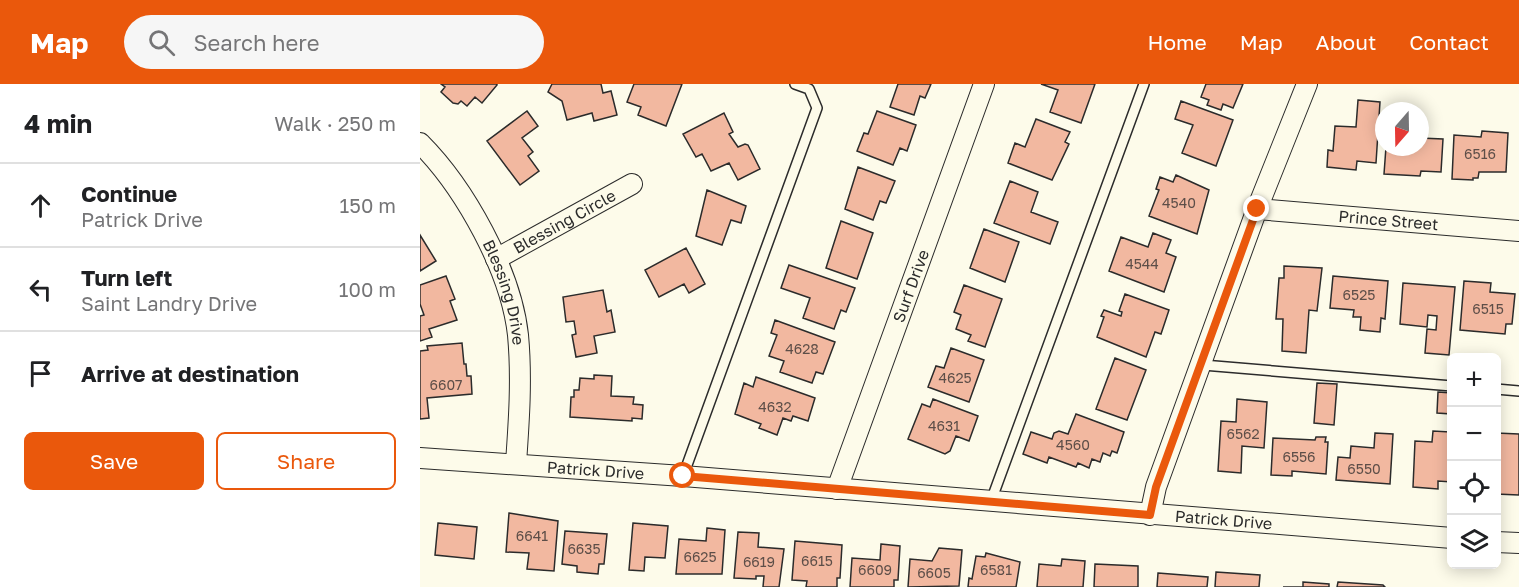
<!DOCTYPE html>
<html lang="en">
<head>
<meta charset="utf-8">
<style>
  :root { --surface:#fff; --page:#f6f6f6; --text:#202124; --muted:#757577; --line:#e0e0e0; --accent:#ea580c }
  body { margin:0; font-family:"Golos Text",sans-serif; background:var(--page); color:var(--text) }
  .controls { position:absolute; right:18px; bottom:18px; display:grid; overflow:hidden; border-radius:9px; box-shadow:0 3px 15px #0003 }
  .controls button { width:54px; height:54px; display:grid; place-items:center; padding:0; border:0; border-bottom:2px solid var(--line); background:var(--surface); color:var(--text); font:30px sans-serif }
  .compass { position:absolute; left:955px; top:18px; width:54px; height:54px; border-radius:50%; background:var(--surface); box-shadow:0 3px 15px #0003; rotate:200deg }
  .stop { position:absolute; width:18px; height:18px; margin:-14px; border:4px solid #ea580c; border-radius:50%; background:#fff }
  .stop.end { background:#ea580c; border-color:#fff; box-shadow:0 2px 6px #0008 }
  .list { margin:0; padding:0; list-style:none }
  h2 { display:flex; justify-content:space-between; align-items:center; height:78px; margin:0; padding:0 24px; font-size:26px }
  h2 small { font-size:20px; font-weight:400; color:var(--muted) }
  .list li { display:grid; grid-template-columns:39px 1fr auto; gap:18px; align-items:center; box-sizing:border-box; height:84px; padding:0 24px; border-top:2px solid var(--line) }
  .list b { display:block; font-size:22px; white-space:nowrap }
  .list p { margin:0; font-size:20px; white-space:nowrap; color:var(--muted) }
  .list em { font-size:20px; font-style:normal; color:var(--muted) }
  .actions { display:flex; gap:12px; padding:18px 24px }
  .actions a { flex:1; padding:14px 0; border:2px solid var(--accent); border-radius:9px; text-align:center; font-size:21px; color:var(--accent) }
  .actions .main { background:var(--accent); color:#fff }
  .icon { flex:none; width:33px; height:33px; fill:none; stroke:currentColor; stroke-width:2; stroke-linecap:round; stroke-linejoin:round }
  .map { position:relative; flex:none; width:1099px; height:503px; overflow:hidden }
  header { display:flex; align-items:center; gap:36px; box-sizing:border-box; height:84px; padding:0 30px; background:var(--accent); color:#fff }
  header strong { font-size:28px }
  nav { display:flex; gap:33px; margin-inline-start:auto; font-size:21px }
  .search { width:420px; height:54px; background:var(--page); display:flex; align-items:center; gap:15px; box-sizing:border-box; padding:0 21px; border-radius:33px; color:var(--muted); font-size:22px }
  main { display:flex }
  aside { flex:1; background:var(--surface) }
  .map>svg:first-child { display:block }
</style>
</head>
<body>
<header>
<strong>Map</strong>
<div class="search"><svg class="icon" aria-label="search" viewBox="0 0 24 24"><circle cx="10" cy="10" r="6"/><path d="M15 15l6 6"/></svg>Search here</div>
<nav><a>Home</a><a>Map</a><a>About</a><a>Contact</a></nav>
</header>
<main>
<aside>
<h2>4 min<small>Walk · 250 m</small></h2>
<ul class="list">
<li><svg class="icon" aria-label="ahead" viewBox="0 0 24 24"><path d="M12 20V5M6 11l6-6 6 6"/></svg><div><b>Continue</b><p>Patrick Drive</p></div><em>150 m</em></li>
<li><svg class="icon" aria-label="left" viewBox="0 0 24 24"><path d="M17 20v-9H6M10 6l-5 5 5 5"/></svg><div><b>Turn left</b><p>Saint Landry Drive</p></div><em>100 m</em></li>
<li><svg class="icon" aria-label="arrive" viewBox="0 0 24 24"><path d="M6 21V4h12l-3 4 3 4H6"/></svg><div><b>Arrive at destination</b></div></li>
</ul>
<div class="actions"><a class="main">Save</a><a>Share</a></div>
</aside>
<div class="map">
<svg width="1099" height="503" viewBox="0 0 1099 503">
  <rect width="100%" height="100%" fill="#fdfbea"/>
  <path fill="#f2b8a0" stroke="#2b2b2b" stroke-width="1.5" d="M21,0H77V1L62,19L55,13L47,22L41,17L38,20L33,19L21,8L25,3Z
    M132,0H181L183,9L191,7L197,31L174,37L172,29L147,36L142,17L128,8Z
    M214,0H262L246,42L218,31L221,23L207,18Z
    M478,0H511L505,14L500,12L494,31L470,23Z
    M621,0H675L661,39L630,28L638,6Z
    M786,0H823L813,24L803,20L801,26L787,21L789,16L781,13Z
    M938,16L960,18L956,79L937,77L936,86L907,83L908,66L913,67L915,42L936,43Z
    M761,17L813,36L796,82L762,69L773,41L755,35Z
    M107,27L118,42L102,54L113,68L108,72L119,87L100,101L67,57Z
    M457,27L496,41L487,67L480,64L473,81L437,67L444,49L448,50Z
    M304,29L313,48L309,50L318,63L325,60L328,61L340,85L318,96L309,79L291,87L282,70L276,73L263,50Z
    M616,35L650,48L645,58L649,60L632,96L588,79L595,59L605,63Z
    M1062,47L1088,49L1086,88H1059L1058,94H1053V96L1032,95L1034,51L1061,53Z
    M1000,54L1023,55L1021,88L1001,87L1000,92L964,90L966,63H1000Z
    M438,83L475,97L466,119L460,117L453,136L425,125Z
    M756,91L789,106L777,150L729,132L739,106L736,105L740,93L753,98Z
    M590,97L618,108L611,128L638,138L630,160L574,139Z
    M287,106L326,122L321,139L311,136L302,161L276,152Z
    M421,137L453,149L437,195L406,184Z
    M564,145L599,158L585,198L550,184Z
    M733,149L751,156L746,169L756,173L744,208L689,187L701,153L728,163Z
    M0,151L16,177L0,187Z
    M266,164L285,200L269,209L264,200L239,213L225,186Z
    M369,181L435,204L426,228L421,226L414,245L383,234L390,214L361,204Z
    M864,182L902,184L897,227L889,226L886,269L862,267L863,235H856L859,194H864Z
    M26,192L35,215L30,217L37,236L9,245L12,253L0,257V232L4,231L0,220V201Z
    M913,192L968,197L965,235L961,234L960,248L940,246L941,233H933L934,226L910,224Z
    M1044,197L1071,199L1070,208L1095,210L1092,240H1086L1085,250L1040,246Z
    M983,199L1035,203L1029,271L1005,269L1007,245L1016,246L1017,232L1008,231L1007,243L980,240Z
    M544,201L582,215L565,263L548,257L551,251L536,245L541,231L534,228Z
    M183,206L187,228L191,226L195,248L174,252L177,269L156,273L152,251L156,250L154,237L146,238L143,213Z
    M705,210L749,226L741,250L735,248L726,273L677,253L684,233L681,232L684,226L701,232L702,228L699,227Z
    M355,236L415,258L403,290L396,288L392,299L360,288L364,277L349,272L357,251L351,249Z
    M42,259L44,280H46L47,292H51L52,310L7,314L9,334L0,335V267L8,266L7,262Z
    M531,264L564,276L549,318L508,303L516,282L524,284Z
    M695,274L726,286L707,336L676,325Z
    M174,291L192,292L191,312L214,313L213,320L223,321L222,335L212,334V337L150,333L151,313H154V306H159L160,294L174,295Z
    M336,293L395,314L388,337L373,332L371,337L363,334L357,351L339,344L341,340L315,330L324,299L333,303Z
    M897,299L917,300L914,341L894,339Z
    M1018,308L1032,309V398L1018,397V405L993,403L995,357L1012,358L1013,347L1030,348L1031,330L1017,329Z
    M513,315L558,332L549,357L536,352L530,367L525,370L488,355L502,320L510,323Z
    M817,315L847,318L844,364L822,362L821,389L798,387L801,337L816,338Z
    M656,330L704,348L697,369L692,367L690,372L683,369L680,378L672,375L669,384L658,379L656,383L629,373L627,379L603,370L611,348L632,355L634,349L639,347L648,350Z
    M955,349L973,350L970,400L916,396L918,373L930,374L931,362L954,364Z
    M1076,349L1099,350V411L1076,410Z
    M896,353H906L905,358H908L906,390L872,387V392L851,391L853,354L895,356Z
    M89,429L138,437L134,487L107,485L109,469L86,468Z
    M18,439L57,443L54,475L15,471Z
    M213,439L248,442L245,474L225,473L224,487L209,486Z
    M287,444L305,446L302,490H256L259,455L286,457Z
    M145,447L187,450L184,480H179L178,490L157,488V482L142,480Z
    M318,448L339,449L338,463L364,465L359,503H343L344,492H336V495L314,494Z
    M375,457L422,461L420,494H417V503H386L387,497L372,496Z
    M461,460L480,462L478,496H474V503H430L432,474L460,476Z
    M519,464L542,466L539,502L488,503L490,475L512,477Z
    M566,469L600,478L596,503H548L549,494L552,495L556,472L565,473Z
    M642,475L665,477L663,503H617L619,480L641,482Z
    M675,480L718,482V503H674Z
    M796,488L840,491L839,503H795Z
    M738,489L788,493L787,503H737Z
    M883,498L909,500V503H863H883Z
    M918,498L963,501L965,503H917Z"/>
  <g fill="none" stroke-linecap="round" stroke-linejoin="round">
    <g stroke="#2b2b2b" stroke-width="12">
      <path id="lane" d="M783,281L1032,302
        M1076,305L1099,307
        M263,392L397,24L389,5L375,0
        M571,417L724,0"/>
    </g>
    <g stroke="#2b2b2b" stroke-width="22">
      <g id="street">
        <path id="s1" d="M0,59C45,104 91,187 98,251C102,294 99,337 96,379"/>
        <path id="s2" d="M837,125L1099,147"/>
        <path id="s3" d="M76,175L212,100"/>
        <path id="s4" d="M0,374L263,392L1032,454"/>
        <path id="s5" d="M417,405L564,0"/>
        <path d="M730,431L736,403L837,125L887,0"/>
        <path d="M1076,458L1099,459"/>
      </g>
    </g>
    <use href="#lane" stroke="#fdfbea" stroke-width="9"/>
    <use href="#street" stroke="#fdfbea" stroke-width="20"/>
  </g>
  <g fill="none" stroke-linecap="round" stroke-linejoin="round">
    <path stroke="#ea580c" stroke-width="8" d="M263,392L730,431L736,403L837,125"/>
  </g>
  <g text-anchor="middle" stroke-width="4.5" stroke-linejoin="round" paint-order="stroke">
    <g font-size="14" fill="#5d4e48">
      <text x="1060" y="75">6516</text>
      <text x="759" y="124">4540</text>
      <text x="722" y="185">4544</text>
      <text x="939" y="216">6525</text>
      <text x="1068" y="230">6515</text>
      <text x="382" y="270">4628</text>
      <text x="535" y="299">4625</text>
      <text x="26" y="306">6607</text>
      <text x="355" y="328">4632</text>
      <text x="524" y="347">4631</text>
      <text x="823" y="355">6562</text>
      <text x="653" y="366">4560</text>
      <text x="879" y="378">6556</text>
      <text x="944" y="390">6550</text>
      <text x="112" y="457">6641</text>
      <text x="164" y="470">6635</text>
      <text x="280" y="478">6625</text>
      <text x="397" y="482">6615</text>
      <text x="339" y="483">6619</text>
      <text x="455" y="491">6609</text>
      <text x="576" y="491">6581</text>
      <text x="514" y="494">6605</text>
    </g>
    <g font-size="16" fill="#2b2b2b" stroke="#fdfbea">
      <text dy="6" stroke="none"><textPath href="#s2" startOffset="132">Prince Street</textPath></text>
      <text dy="6" stroke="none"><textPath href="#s3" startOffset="78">Blessing Circle</textPath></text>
      <text dy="6" stroke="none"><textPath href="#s5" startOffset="216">Surf Drive</textPath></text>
      <text dy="6" stroke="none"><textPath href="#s1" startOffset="174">Blessing Drive</textPath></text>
      <text dy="6" stroke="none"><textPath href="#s4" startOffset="176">Patrick Drive</textPath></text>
      <text dy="6" stroke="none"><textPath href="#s4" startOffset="806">Patrick Drive</textPath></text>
    </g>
  </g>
</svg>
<div class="controls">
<button>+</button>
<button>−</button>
<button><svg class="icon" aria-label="locate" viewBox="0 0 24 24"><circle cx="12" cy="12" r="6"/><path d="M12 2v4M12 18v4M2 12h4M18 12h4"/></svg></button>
<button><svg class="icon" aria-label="layers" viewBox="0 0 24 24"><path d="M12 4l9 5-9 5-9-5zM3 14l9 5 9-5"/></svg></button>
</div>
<svg class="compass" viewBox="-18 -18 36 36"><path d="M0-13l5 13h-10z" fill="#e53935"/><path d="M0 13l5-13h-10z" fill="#757577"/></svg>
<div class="stop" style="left:263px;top:392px"></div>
<div class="stop end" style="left:837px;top:125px"></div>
</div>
</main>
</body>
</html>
